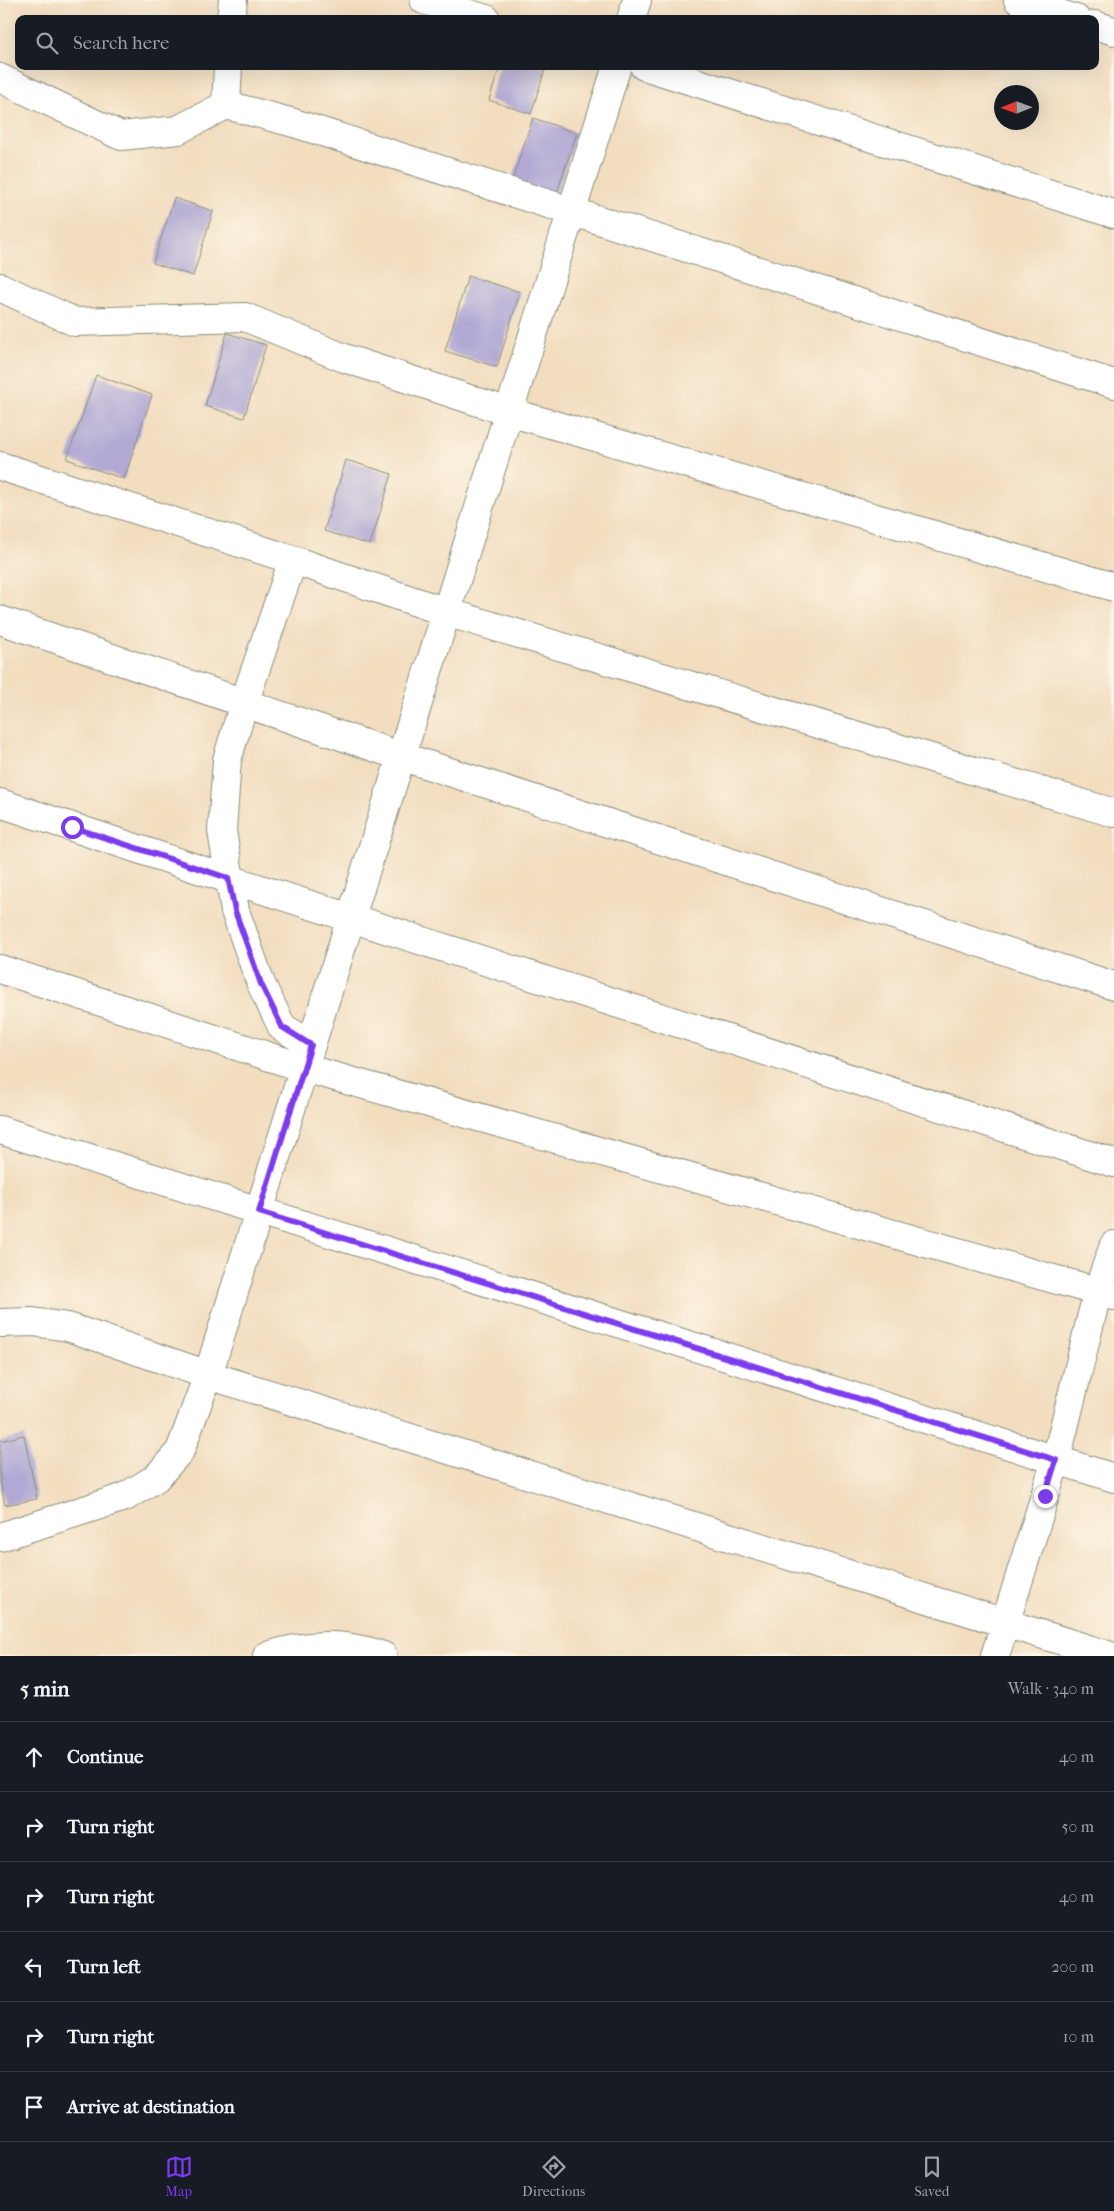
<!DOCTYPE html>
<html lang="en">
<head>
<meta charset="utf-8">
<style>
  :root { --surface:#171b24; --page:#20242c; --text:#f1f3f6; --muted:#9ea1a6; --line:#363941; --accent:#7c3aed }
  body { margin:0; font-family:"IM FELL French Canon",serif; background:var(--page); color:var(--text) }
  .compass { position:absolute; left:994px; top:85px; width:45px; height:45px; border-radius:50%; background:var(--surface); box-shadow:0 5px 20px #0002; rotate:269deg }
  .stop { position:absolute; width:15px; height:15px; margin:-11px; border:4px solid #7c3aed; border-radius:50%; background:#fff }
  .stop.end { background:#7c3aed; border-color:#fff; box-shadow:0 1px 5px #0008 }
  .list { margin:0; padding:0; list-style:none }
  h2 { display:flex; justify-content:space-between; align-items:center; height:65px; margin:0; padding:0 20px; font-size:21px }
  h2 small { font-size:16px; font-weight:400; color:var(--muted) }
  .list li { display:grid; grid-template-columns:32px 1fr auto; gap:15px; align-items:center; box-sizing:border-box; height:70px; padding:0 20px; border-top:1px solid var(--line) }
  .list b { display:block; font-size:19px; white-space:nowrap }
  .list em { font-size:16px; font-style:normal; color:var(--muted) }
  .icon { flex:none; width:28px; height:28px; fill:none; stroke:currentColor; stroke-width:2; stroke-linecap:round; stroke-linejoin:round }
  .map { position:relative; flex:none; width:1114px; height:1656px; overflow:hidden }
  .search { position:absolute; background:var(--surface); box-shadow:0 5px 20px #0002; left:15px; right:15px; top:15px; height:55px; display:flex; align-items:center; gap:12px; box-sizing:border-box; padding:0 18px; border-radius:10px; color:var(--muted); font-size:19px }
  .sheet { height:485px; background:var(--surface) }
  nav { display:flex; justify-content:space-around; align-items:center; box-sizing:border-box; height:70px; border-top:1px solid var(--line); background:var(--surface); font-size:14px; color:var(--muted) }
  nav a { display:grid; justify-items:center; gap:2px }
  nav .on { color:var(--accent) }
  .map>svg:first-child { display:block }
</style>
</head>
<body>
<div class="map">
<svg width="1114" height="1656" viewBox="0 0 1114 1656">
  <rect width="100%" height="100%" fill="#fcf5e5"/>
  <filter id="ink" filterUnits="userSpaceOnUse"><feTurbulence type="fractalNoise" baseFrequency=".02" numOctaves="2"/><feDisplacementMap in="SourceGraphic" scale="10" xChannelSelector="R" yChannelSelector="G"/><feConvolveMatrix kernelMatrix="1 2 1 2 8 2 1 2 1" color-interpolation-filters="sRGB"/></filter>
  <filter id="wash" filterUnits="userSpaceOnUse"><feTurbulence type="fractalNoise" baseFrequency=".0096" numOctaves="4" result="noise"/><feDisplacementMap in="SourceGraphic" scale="20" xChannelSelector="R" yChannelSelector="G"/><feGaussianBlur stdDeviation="1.12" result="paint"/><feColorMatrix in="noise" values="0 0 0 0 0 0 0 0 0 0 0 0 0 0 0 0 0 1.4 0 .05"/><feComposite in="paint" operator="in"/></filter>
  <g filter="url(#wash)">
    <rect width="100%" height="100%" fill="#f2ddbf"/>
    <g id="blocks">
      <path fill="#b1a9d4" d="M500,66H546L531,114L489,100Z
        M533,118L577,133L556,195L512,180Z
        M174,198L213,211L193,276L153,263Z
        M468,276L520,292L497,367L445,351Z
        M227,333L266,345L244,418L205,406Z
        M96,375L152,395L124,479L67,459Z
        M346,460L392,474L370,545L324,531Z
        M24,1435L37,1499L5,1505L0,1481V1441Z"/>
    </g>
  </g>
  <g filter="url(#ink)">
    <use href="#blocks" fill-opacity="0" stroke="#888d7a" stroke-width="1"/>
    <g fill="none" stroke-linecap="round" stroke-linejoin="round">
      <g stroke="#888d7a" stroke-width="30">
        <path id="minor" d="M424,0L486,19
          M1018,0L1076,19
          M231,19L233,0
          M631,19L637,0
          M1095,25L1114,31
          M644,66L1114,214
          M0,78L121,136L178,130L226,105L294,123L1114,384
          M226,105L228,66
          M0,287L75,322L245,317L344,358L509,412L1114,587
          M0,466L293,560L446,612L1114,813
          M293,560L244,703L227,760L222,831L235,911L261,984L282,1027L311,1045
          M0,620L400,756L1114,986
          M0,803L198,869L1114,1163
          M0,969L304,1068L1114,1296
          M0,1130L1114,1478
          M0,1323L33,1322L68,1327L208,1375L1111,1656
          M0,1537L125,1497L156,1478L180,1451L208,1375L617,66
          M267,1656C308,1643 343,1642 383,1656
          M995,1656L1056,1460L1098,1290L1114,1245"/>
      </g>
      <use href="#minor" stroke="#fff" stroke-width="28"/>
    </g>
  </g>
  <g fill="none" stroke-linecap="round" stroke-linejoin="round" filter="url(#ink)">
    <path stroke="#7c3aed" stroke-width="6" d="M72,827L228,878L235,911L261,984L282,1027L311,1045L259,1212L1056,1460L1045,1496"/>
  </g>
</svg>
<svg class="compass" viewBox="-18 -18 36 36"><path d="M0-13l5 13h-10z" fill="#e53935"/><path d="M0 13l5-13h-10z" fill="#9ea1a6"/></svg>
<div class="stop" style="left:72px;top:827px"></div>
<div class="stop end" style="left:1045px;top:1496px"></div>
<div class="search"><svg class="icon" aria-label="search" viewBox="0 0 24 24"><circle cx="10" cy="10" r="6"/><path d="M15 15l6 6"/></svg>Search here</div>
</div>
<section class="sheet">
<h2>5 min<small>Walk · 340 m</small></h2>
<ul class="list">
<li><svg class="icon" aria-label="ahead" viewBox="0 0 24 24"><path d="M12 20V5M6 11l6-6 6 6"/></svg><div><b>Continue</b></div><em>40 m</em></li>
<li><svg class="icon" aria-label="right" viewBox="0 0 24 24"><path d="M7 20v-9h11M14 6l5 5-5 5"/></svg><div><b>Turn right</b></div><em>50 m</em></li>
<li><svg class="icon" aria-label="right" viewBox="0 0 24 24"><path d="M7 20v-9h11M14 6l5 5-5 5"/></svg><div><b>Turn right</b></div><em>40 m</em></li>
<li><svg class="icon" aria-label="left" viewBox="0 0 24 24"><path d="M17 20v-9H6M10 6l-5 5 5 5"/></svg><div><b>Turn left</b></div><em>200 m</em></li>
<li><svg class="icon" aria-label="right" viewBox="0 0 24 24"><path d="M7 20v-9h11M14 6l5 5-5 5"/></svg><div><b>Turn right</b></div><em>10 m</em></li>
<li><svg class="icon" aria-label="arrive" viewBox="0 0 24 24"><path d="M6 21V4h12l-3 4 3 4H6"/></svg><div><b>Arrive at destination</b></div></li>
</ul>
</section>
<nav>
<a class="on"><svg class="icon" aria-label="map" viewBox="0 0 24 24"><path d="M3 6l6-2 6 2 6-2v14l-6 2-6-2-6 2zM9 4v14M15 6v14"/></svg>Map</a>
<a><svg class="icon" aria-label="directions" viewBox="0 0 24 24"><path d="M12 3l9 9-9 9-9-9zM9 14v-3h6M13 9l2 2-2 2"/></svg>Directions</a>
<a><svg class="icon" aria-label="saved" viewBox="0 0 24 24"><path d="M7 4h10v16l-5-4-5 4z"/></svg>Saved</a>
</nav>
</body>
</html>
